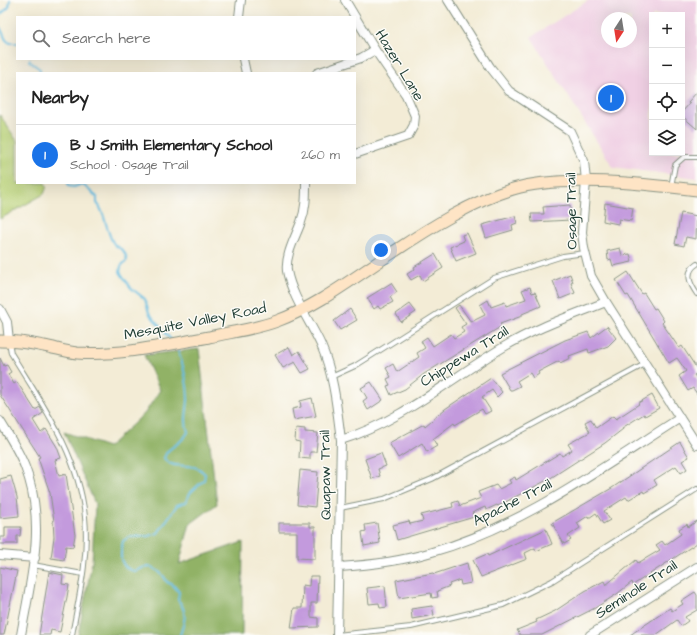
<!DOCTYPE html>
<html lang="en">
<head>
<meta charset="utf-8">
<style>
  :root { --surface:#fff; --page:#f6f6f6; --text:#222; --muted:#767676; --line:#e0e0e0; --accent:#1a73e8 }
  body { margin:0; font-family:"Architects Daughter",sans-serif; background:var(--page); color:var(--text) }
  .controls { position:absolute; right:12px; top:12px; display:grid; overflow:hidden; border-radius:0px; box-shadow:0 4px 16px #0002 }
  .controls button { width:36px; height:36px; display:grid; place-items:center; padding:0; border:0; border-bottom:1px solid var(--line); background:var(--surface); color:var(--text); font:20px sans-serif }
  .compass { position:absolute; left:601px; top:12px; width:36px; height:36px; border-radius:50%; background:var(--surface); box-shadow:0 4px 16px #0002; rotate:192deg }
  .you { position:absolute; left:381px; top:250px; width:14px; height:14px; margin:-10px; border:3px solid #fff; border-radius:50%; background:#1a73e8; box-shadow:0 0 0 6px #1a73e833 }
  .badge { display:grid; place-items:center; width:26px; height:26px; border-radius:50%; background:var(--accent); color:#fff; font-size:13px; font-weight:700 }
  .pin { position:absolute; translate:-50% -50%; border:2px solid #fff; box-shadow:0 1px 4px #0006 }
  .list { margin:0; padding:0; list-style:none }
  h2 { display:flex; justify-content:space-between; align-items:center; height:52px; margin:0; padding:0 16px; font-size:17px }
  h2 small { font-size:13px; font-weight:400; color:var(--muted) }
  .list li { display:grid; grid-template-columns:26px 1fr auto; gap:12px; align-items:center; box-sizing:border-box; height:60px; padding:0 16px; border-top:1px solid var(--line) }
  .list b { display:block; font-size:15px; white-space:nowrap }
  .list p { margin:0; font-size:13px; white-space:nowrap; color:var(--muted) }
  .list em { font-size:13px; font-style:normal; color:var(--muted) }
  .icon { flex:none; width:22px; height:22px; fill:none; stroke:currentColor; stroke-width:2; stroke-linecap:round; stroke-linejoin:round }
  .map { position:relative; flex:none; width:697px; height:635px; overflow:hidden }
  .search { position:absolute; background:var(--surface); box-shadow:0 4px 16px #0002; left:16px; top:16px; width:340px; height:44px; display:flex; align-items:center; gap:10px; box-sizing:border-box; padding:0 14px; border-radius:0px; color:var(--muted); font-size:15px }
  .panel { position:absolute; background:var(--surface); box-shadow:0 4px 16px #0002; left:16px; top:72px; width:340px; height:112px; border-radius:0px }
  .map>svg:first-child { display:block }
</style>
</head>
<body>
<div class="map">
<svg width="697" height="635" viewBox="0 0 697 635">
  <rect width="100%" height="100%" fill="#fdfcf7"/>
  <filter id="ink" filterUnits="userSpaceOnUse"><feTurbulence type="fractalNoise" baseFrequency=".025" numOctaves="2"/><feDisplacementMap in="SourceGraphic" scale="8" xChannelSelector="R" yChannelSelector="G"/><feConvolveMatrix kernelMatrix="1 2 1 2 8 2 1 2 1" color-interpolation-filters="sRGB"/></filter>
  <filter id="wash" filterUnits="userSpaceOnUse"><feTurbulence type="fractalNoise" baseFrequency=".012" numOctaves="4" result="noise"/><feDisplacementMap in="SourceGraphic" scale="16" xChannelSelector="R" yChannelSelector="G"/><feGaussianBlur stdDeviation="0.9" result="paint"/><feColorMatrix in="noise" values="0 0 0 0 0 0 0 0 0 0 0 0 0 0 0 0 0 1.4 0 .05"/><feComposite in="paint" operator="in"/></filter>
  <g filter="url(#wash)">
    <rect width="100%" height="100%" fill="#f3ecd6"/>
    <path fill="#f0d0e4" fill-rule="evenodd" d="M589,0H697V178L613,167L531,37ZM652,15H682V153H652ZM607,18H631V42H607Z"/>
    <path fill="#b7d075" stroke="#6b8654" d="M0,115L17,141V183H45L47,186L44,194L0,219Z"/>
    <path fill="#91b266" stroke="#58784d" d="M199,349L217,504L190,524L179,564L243,542L242,635H78L92,562L95,504L64,432L108,447L145,413L160,390L144,355Z"/>
    <g fill="none" stroke-linecap="round" stroke-linejoin="round">
      <path stroke="#65bde2" stroke-width="2" d="M0,15L9,7L10,0
        M0,27L6,40L10,43H17
        M30,59L29,61L40,69V73
        M68,183V186L74,187L82,184L97,197V203C105,211 107,235 114,244C121,251 124,247 127,260L121,266L120,272L131,288L145,299L149,313L172,341
        M177,347C183,364 188,382 188,400C187,413 184,420 188,432C181,446 168,445 164,458C172,470 186,463 197,468C200,469 203,472 205,474L204,480L190,493L186,502L177,505L158,533L149,536L129,537L123,541C120,552 118,568 134,571C138,571 142,567 146,567C155,566 164,575 167,582L173,585L179,592L178,600C188,612 185,621 180,635"/>
    </g>
    <g id="blocks">
      <path fill="#c39add" d="M697,92V129L682,116V112L690,103L688,102Z
        M605,203L633,208L631,221L619,219L618,224L603,221Z
        M570,205L571,220L532,222L531,214H544L543,207Z
        M681,213L697,216L696,239L686,237L684,246L675,244Z
        M515,216L517,223L512,225L513,230L486,238L482,225Z
        M467,233L476,253L456,261L450,247L464,241L462,235Z
        M620,248L622,255L630,254L632,262L613,266L611,259L608,260L607,251Z
        M435,254L443,268L423,281L420,275L411,280L407,274L415,269L414,267Z
        M628,272L642,294L644,293L654,309L656,308L664,321L662,323L679,348L682,346L697,369V373L694,375L697,379V394L693,388L688,391L679,376L686,371L677,358L669,363L628,295L626,296L616,280Z
        M570,274L573,282L571,283L575,293L560,299L553,281Z
        M391,283L397,292L390,297L393,302L380,309L378,306L374,309L367,298Z
        M530,287L532,293L535,292L541,306L522,314V316L500,324L502,326L424,374L405,389L391,395L387,386L390,385L387,379L391,377L386,368L393,364L397,372L419,357L417,353L425,348L421,341L427,337L433,346L451,334L454,338L464,332L461,327L466,324L455,308L459,305L471,322L485,315L480,305L488,300L491,307L505,302L506,306L526,299L522,290Z
        M410,304L416,312L401,322L396,314Z
        M350,309L357,320L340,330L334,321Z
        M607,326L616,338L608,346L589,353L588,349L569,356L570,358L560,363L559,361L538,372L539,374L533,378L530,373L517,381L520,386L512,390H510L500,373L565,340L588,332L591,338Z
        M289,347L293,355L299,351L310,369L302,373L295,362L283,368L275,355Z
        M0,358L4,366L7,365L11,372L8,374L14,384L17,382L35,410L40,407L43,413L33,420L41,433L46,429L57,447L61,458L55,460L59,476L66,474L75,535L73,547L66,546L64,560L51,558L54,537L53,521H54L50,493L38,458L40,457L0,395Z
        M491,378L502,392L497,397L492,390L482,397L491,411L485,414L482,409L455,425L454,423L433,439L437,446L427,452L422,443L398,458L389,443L424,424L425,426L445,409Z
        M371,382L383,400L368,410L363,401L367,398L361,388Z
        M652,395L659,408L645,416L644,414L622,428L623,429L605,443L549,479L498,506L497,505L486,510L485,507L472,513L474,517L397,540L393,525L409,521L410,524L423,521L421,515L453,507L452,503L458,501L460,506L481,498L478,492L496,485L499,489L511,483L509,480L515,477L516,480L560,453L562,456L572,450L568,444L590,432L585,422L591,419L596,428L613,416L616,419L639,404L638,403Z
        M312,398L316,416L294,420L292,409L301,407L300,401Z
        M296,428L305,429V432L318,433L316,452H310V459L299,458L300,442L295,441Z
        M680,442L689,457L682,461L687,469L681,473L676,466L654,480L657,485L644,493L643,491L628,500L626,497L604,511L610,520L603,524L596,513L589,518L588,516L577,523L580,528L568,536L571,540L564,544L552,523L612,488Z
        M381,453L386,466L378,469L380,476L372,479L365,459Z
        M300,470L318,472L315,507L297,505Z
        M11,476L17,497L19,516L0,518V479Z
        M697,521V543L633,585L632,582L617,594L595,608L542,635H520L517,630L537,622L536,620L555,611L585,591L604,581L606,585L636,560L638,563L660,550L656,545L662,541L665,545L681,534L679,529L687,524L688,527Z
        M279,523H310V527H315V559L297,558V532H279Z
        M377,523L380,543L364,546L362,532L366,531L365,525Z
        M5,527H21L20,536H17V544H0V537H5Z
        M546,529L552,544L536,551L535,548L525,553L527,559L481,577L473,560L487,554L488,556Z
        M467,563L471,583L461,585L460,580L449,584L450,586L437,591L438,597L432,598L431,593L399,598L396,580L433,573L434,574Z
        M0,567L17,571L4,635H0Z
        M49,572L63,575L62,584L69,585L67,597L60,632L51,630L50,635H39Z
        M310,576H318L317,603H311V617L318,618V627L291,628L294,608H302L303,585L309,586Z
        M385,586L387,607L380,608L379,603L369,604L367,588Z
        M695,592L697,595V610L685,617L688,621L681,626L677,620L656,635H630L670,608L672,611L683,604L681,601Z
        M432,606L434,615L412,619L411,609Z"/>
    </g>
  </g>
  <g filter="url(#ink)">
    <use href="#blocks" fill-opacity="0" stroke="#899485" stroke-width="1"/>
    <g fill="none" stroke-linecap="round" stroke-linejoin="round">
      <g stroke="#899485" stroke-width="6">
        <path id="lane" d="M671,187L675,165L684,157H697
          M697,264C684,272 690,284 697,294
          M9,341L11,353C42,404 79,455 85,517C89,556 79,597 72,635
          M331,377L355,366L494,278L563,256L585,253
          M340,508L384,499L432,479L645,364
          M33,565L83,574
          M337,635L411,627L503,605L552,581L697,489"/>
      </g>
      <g stroke="#899485" stroke-width="10">
        <path id="street" d="M345,0L375,50L406,95L415,116L414,125L408,136L355,154
          M448,0L490,67L509,91L570,131L584,161L586,181L582,232L584,248L591,276L606,302L697,445
          M239,17L241,0
          M243,59L246,73
          M317,73L361,58L375,50
          M306,183C306,196 306,209 301,222C296,236 285,255 287,271C292,297 310,321 321,345C334,375 337,409 341,440L337,635
          M0,309L7,322L9,341
          M0,421C9,436 19,451 25,467C47,524 31,577 21,635
          M341,440C400,422 450,379 502,348C535,328 571,316 606,302
          M0,555L35,558
          M339,567C371,565 402,561 432,552C523,526 601,468 680,418
          M590,635L697,567"/>
      </g>
      <g stroke="#899485" stroke-width="13">
        <path id="secondary" d="M0,341C14,341 30,343 44,346C55,348 66,352 77,353C121,356 166,345 209,337C231,332 256,329 277,321C320,305 357,275 395,251C431,227 471,202 513,189C561,174 646,184 697,190"/>
      </g>
      <use href="#lane" stroke="#fff" stroke-width="4"/>
      <use href="#street" stroke="#fff" stroke-width="8"/>
      <use href="#secondary" stroke="#fee4c5" stroke-width="11"/>
    </g>
  </g>
  <g text-anchor="middle" stroke-width="3" stroke-linejoin="round" paint-order="stroke">
    <g font-size="15" fill="#1f3d34" stroke="#fdfcf7">
      <text transform="translate(400 65) rotate(59)" y="5">Hazer Lane</text>
      <text transform="translate(571 211) rotate(-91)" y="5">Osage Trail</text>
      <text transform="translate(195 321) rotate(-11)" y="5">Mesquite Valley Road</text>
      <text transform="translate(464 356) rotate(-32)" y="5">Chippewa Trail</text>
      <text transform="translate(325 475) rotate(-91)" y="5">Quapaw Trail</text>
      <text transform="translate(512 502) rotate(-27)" y="5">Apache Trail</text>
      <text transform="translate(636 589) rotate(-33)" y="5">Seminole Trail</text>
    </g>
  </g>
</svg>
<div class="controls">
<button>+</button>
<button>−</button>
<button><svg class="icon" aria-label="locate" viewBox="0 0 24 24"><circle cx="12" cy="12" r="6"/><path d="M12 2v4M12 18v4M2 12h4M18 12h4"/></svg></button>
<button><svg class="icon" aria-label="layers" viewBox="0 0 24 24"><path d="M12 4l9 5-9 5-9-5zM3 14l9 5 9-5"/></svg></button>
</div>
<svg class="compass" viewBox="-18 -18 36 36"><path d="M0-13l5 13h-10z" fill="#e53935"/><path d="M0 13l5-13h-10z" fill="#767676"/></svg>
<div class="you"></div>
<div class="pin badge" style="left:611px;top:98px">1</div>
<div class="search"><svg class="icon" aria-label="search" viewBox="0 0 24 24"><circle cx="10" cy="10" r="6"/><path d="M15 15l6 6"/></svg>Search here</div>
<section class="panel">
<h2>Nearby<small></small></h2>
<ul class="list">
<li><span class="badge">1</span><div><b>B J Smith Elementary School</b><p>School · Osage Trail</p></div><em>260 m</em></li>
</ul>
</section>
</div>
</body>
</html>
